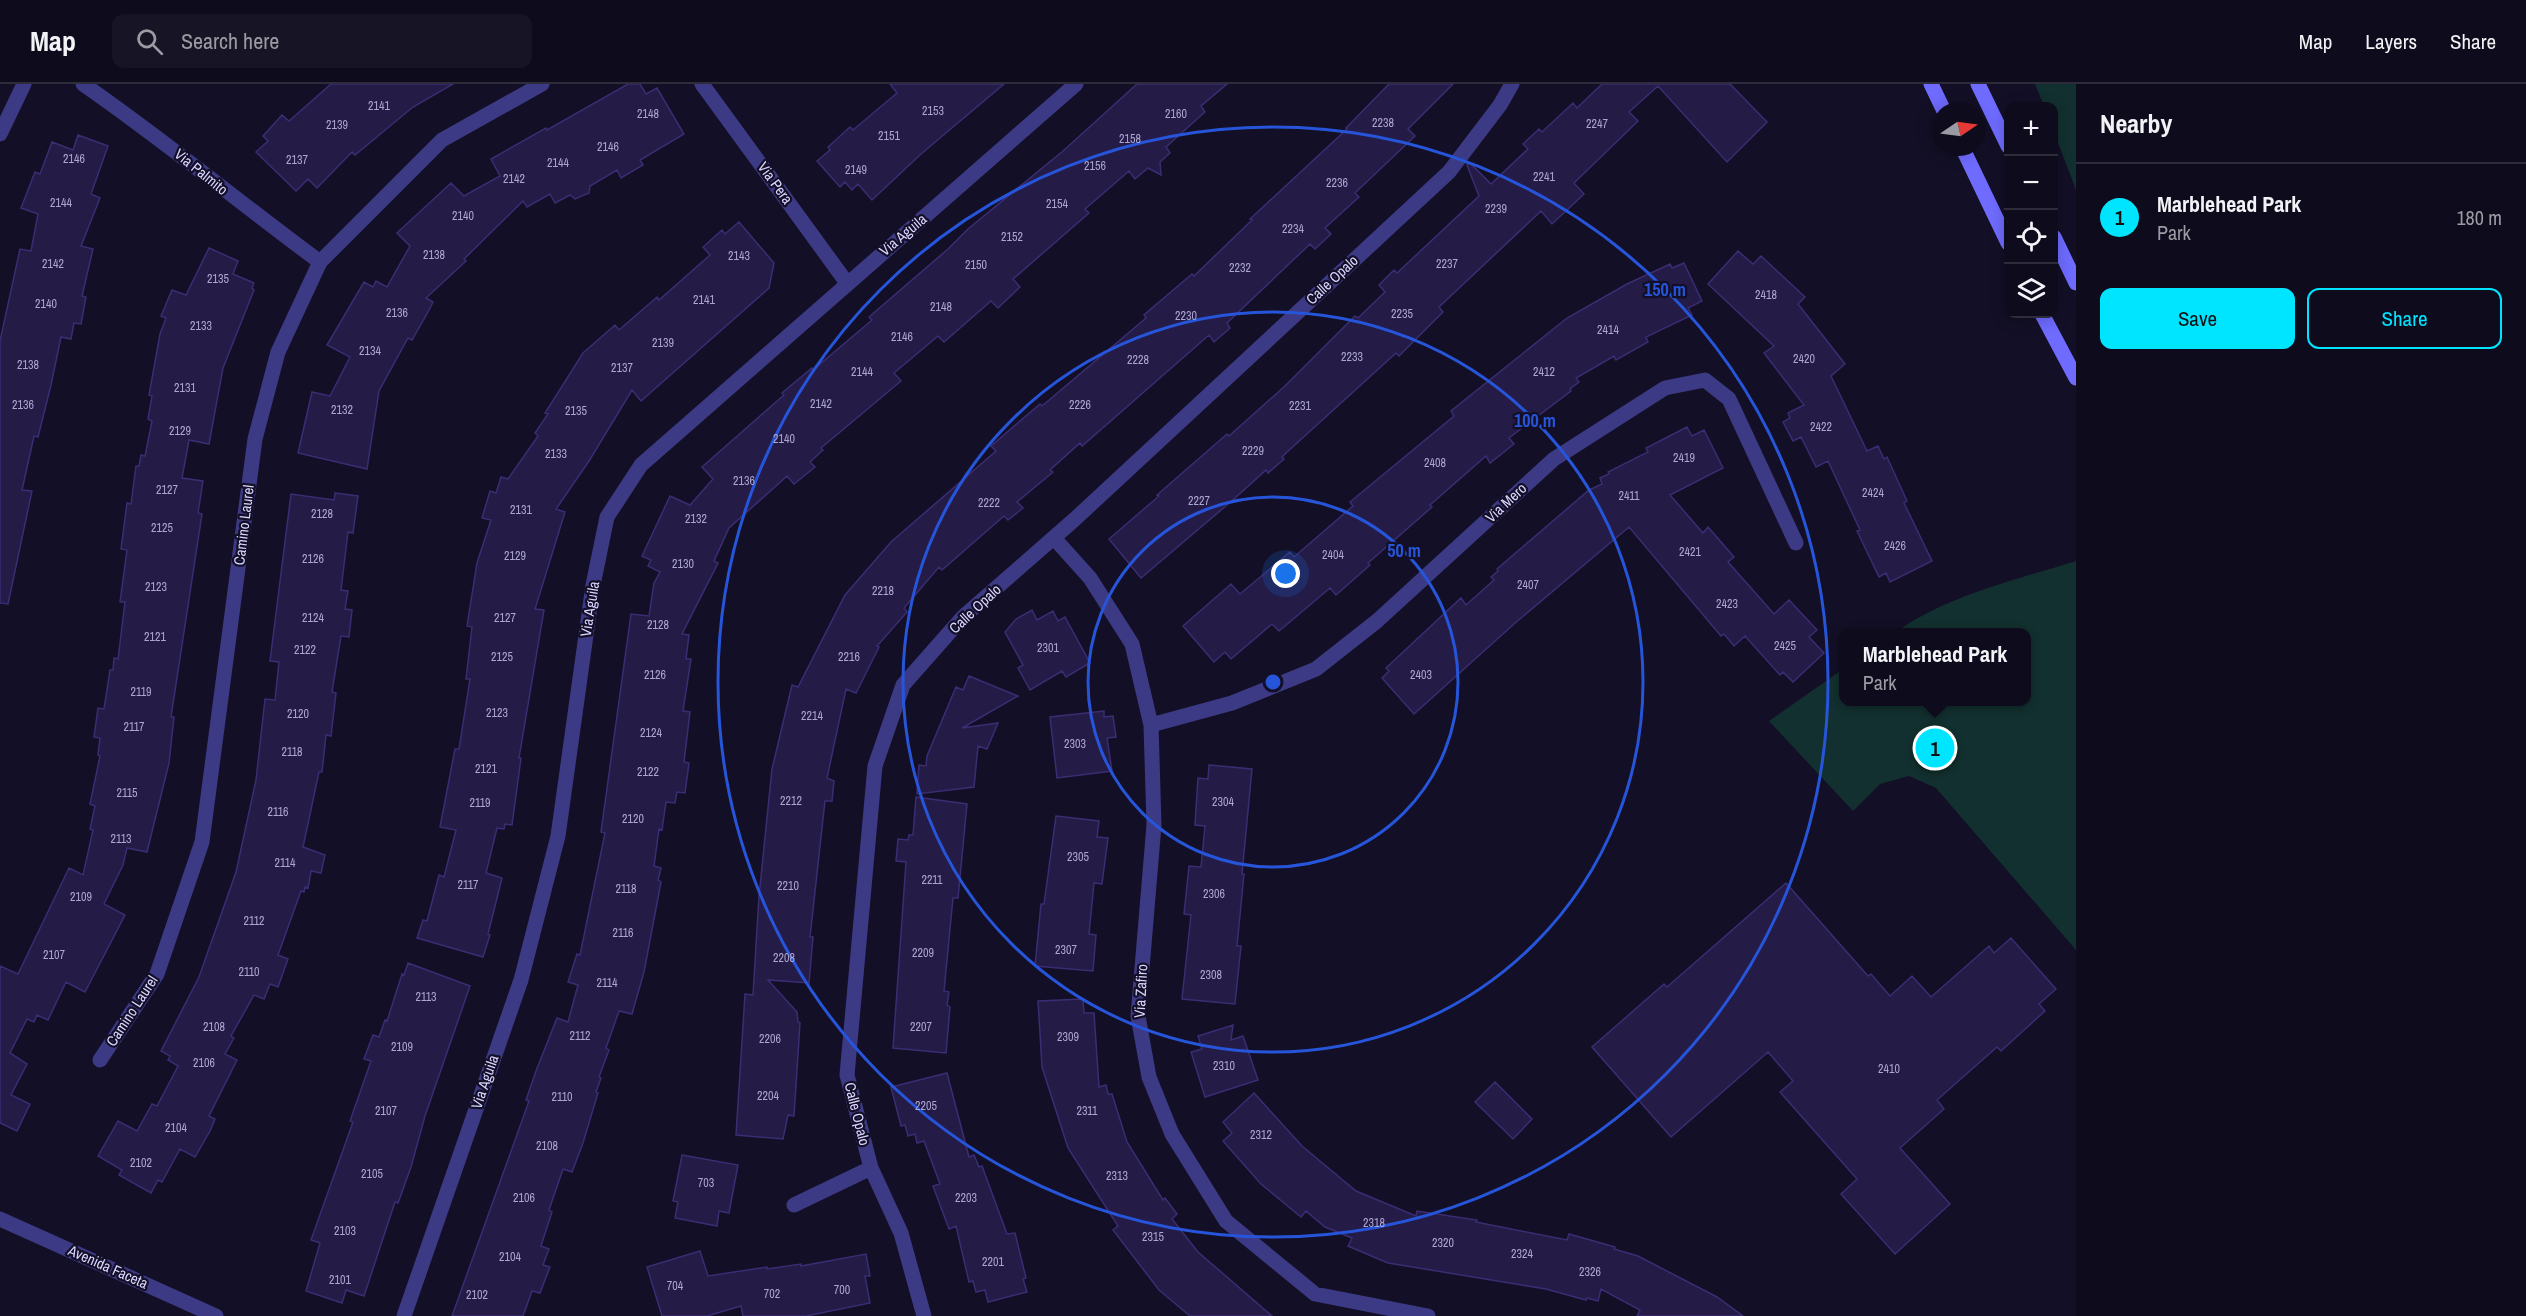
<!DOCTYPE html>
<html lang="en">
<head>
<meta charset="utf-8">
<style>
  :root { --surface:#0e0b1c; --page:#171425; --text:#f1f3f6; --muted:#9b9ba3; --line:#2e2b3b; --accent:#00e5ff }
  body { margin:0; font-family:"Archivo Narrow",sans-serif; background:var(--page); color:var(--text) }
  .controls { position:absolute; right:18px; top:18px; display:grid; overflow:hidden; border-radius:12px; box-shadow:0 3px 15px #0003 }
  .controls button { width:54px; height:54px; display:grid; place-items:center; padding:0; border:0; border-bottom:2px solid var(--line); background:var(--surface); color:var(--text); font:30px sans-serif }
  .compass { position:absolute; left:1932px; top:18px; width:54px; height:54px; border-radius:50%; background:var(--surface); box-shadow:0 3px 15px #0003; rotate:77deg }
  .you { position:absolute; left:1286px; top:490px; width:21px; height:21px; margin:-15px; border:4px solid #fff; border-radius:50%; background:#1a73e8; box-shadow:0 0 0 9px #1a73e833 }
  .badge { display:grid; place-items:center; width:39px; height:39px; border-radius:50%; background:var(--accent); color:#111; font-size:20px; font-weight:700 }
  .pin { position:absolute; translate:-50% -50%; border:3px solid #fff; box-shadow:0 2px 6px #0006 }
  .popup { position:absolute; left:1839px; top:544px; width:192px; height:78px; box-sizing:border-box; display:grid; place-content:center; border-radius:12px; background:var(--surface); filter:drop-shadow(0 2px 4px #0005); font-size:20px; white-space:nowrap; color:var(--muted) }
  .popup b { font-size:22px; color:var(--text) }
  .popup::after { content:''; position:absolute; left:50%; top:100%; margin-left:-12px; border:12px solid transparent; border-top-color:var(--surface) }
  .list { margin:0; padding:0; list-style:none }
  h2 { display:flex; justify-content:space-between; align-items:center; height:78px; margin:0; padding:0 24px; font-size:26px }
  h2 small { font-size:20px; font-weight:400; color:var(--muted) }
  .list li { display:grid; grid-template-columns:39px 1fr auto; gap:18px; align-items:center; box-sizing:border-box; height:108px; padding:0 24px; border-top:2px solid var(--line) }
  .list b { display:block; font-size:22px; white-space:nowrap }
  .list p { margin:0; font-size:20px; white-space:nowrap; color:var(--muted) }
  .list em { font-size:20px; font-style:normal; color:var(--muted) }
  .actions { display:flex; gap:12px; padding:18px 24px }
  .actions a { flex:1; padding:14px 0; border:2px solid var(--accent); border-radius:12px; text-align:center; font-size:21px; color:var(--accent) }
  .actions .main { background:var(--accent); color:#111 }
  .icon { flex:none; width:33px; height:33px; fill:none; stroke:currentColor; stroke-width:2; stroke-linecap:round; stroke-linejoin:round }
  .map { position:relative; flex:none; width:2076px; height:1232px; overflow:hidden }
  header { display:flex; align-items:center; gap:36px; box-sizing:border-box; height:84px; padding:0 30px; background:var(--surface); border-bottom:2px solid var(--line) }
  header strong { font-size:28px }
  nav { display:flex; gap:33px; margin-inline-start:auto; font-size:21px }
  .search { width:420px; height:54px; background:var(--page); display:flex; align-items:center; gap:15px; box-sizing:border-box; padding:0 21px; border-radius:12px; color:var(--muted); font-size:22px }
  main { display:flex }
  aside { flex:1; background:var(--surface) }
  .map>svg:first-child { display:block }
</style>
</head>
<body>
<header>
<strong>Map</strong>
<div class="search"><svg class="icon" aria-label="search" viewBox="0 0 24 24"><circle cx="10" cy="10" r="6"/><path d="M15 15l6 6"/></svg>Search here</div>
<nav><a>Map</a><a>Layers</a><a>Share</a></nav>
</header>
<main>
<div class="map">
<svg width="2076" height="1232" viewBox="0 0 2076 1232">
  <rect width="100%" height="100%" fill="#130f26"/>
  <path fill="#12302f" d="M2035,0H2076V106L2054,48V22H2044Z
    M2076,477V866L1936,704L1909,692L1880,700L1853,727L1769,637L1843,585L1844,618H2026V548H1896C1949,511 2015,496 2076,477Z"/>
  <path fill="#241b47" stroke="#3b2d73" stroke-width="1.5" d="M331,0H453L413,23L355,71L352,68L317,104L308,95L296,107L256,68L268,57L263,52L282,31L289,37Z
    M628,0H640L646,10L657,4L684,50L640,76L643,81L621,94L617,86L590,102L589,109L575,115L570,111L555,119L550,110L527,123L523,117L464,175L466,177L426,214L433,218L428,228L412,256L408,254L379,307L367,385L298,369L312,308L330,312L350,273L327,261L364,198L373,203L376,197L387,203L410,162L397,149L451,99L464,112L500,92L491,75L546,44L547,46Z
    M890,0H1004L921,70L872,116L858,100L852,106L845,98L840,103L817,77L830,66L828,63L850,43L853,46L897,9Z
    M1137,0H1227L1201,22L1205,28L1166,63L1170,69L1160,78L1161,91L1148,84L1135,95L1129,87L1085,125L1089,129L1013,195L1020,203L998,224L991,217L944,258L938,252L894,289L901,297L821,364L823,366L810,378L815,383L794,400L787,392L729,444L714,477L718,479L682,550L689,551L686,575H691L683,627L690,628L684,678L689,679L685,709L677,708L675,719L666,718L662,746L659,745L654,782L661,784L658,796L661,798L644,888L632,930L619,927L606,964L609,966L599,993L601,994L596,1008L598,1009L583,1059L572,1088L563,1085L549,1126L552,1128L541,1162L549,1165L543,1181L550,1183L540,1209L532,1207L523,1232H452L529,1017L526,1016L536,987L557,934L568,938L578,901L568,898L577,870L580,871L605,749L601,748L631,530L649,532L654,499L660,488L648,482L651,476L642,472L670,412L690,421L713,395L702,383L784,311L782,309L812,284L813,286L872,236L869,233L948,165L968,145L1063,67Z
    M1389,0H1453L1408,45L1415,52L1355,109L1359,113L1325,144L1331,150L1315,165L1310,160L1227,239L1230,244L1214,258L1209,251L1082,362L1080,359L1050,386L1053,388L1017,418L1023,424L1008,436L1004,432L942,486L939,483L904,524L907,528L877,562L879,563L856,609L846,605L827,694L834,697L832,717H825L810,853H813L809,899L768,896L797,928L798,938L800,939L794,1032L788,1031L783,1055L736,1051L745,910L753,911L759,812L772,685L792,601L798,603L845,511L891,458L996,367L991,362L1040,320L1042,322L1146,234L1144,231L1192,190L1194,192L1252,136L1250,135L1347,45L1346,44Z
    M1602,0H1730L1767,38L1727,78L1658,2L1629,28L1638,37L1574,99L1584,110L1552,140L1541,127L1439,223L1443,228L1399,272L1396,269L1286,369L1282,373L1284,375L1268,389L1266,386L1234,415L1141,494L1109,455L1159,412L1157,411L1227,350L1229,352L1285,302L1355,232L1358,234L1385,208L1379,201L1394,186L1397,189L1479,112L1467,81L1469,78L1491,100L1528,65L1523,60L1539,45L1542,48L1573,19L1577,24Z
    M78,51L108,62L91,110L100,114L81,162L93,165L82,212L86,213L81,240L74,239L71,255L61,253L51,301L38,353L34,352L22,406L32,407L8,520L0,519V257L20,165L31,167L38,130L21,124L35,88L40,90L52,58L73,66Z
    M739,138L774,179L769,204L641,317L632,306L589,377L556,425L565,428L535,525L544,526L519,674H521L512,741L505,740L504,745L497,744L486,789L502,794L488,850L490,851L483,873L417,854L423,836L427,837L439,791L444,793L456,746L440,743L455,665H459L470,595H466L472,543L467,542L477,479L491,436L482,434L490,407L496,409L501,393L508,395L538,352L535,349L548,330L545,329L583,269L615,241L619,246L657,213L659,216L710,171L703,163L722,146L725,150Z
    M209,164L238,177L233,190L254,199L252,204L254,206L223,284L209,360L189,356L182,394L203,397L198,429L202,430L171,633H174L169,679L147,768L127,764L123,781L104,820L125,831L85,908L66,898L48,936L37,931L34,938L27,935L10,969L27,980L11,1011L30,1020L17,1047L0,1039V882L18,890L69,784L83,791L93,746L90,745L95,722L90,720L100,672L98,671L100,654L94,653L98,624L104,625L110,586H113L114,574L118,575L125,518H120L127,466L121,465L127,419L131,420L136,382H139L141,371L145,372L152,337L148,335L152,312L149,311L160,250L166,234L161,232L172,206L186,211Z
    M1738,167L1753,180L1761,172L1805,213L1798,220L1845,280L1831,292L1867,367L1878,362L1884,375L1887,373L1907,417L1904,419L1932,477L1890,498L1886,489L1879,493L1857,447L1860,446L1828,377L1816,383L1801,353L1793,357L1783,338L1790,334L1788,329L1804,321L1764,269L1774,262L1708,200Z
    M1684,179L1702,217L1688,224L1692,231L1646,253L1648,258L1616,276L1614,272L1576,294L1579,298L1570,305L1571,307L1509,354L1514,360L1490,379L1486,372L1430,421L1432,423L1368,479L1370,481L1336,511L1330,504L1279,547L1272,540L1231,575L1225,568L1214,578L1183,542L1231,500L1240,510L1290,468L1294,473L1353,422L1350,418L1454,332L1451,327L1567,234L1627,200L1670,180L1672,184Z
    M1687,343L1692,352L1704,346L1723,384L1670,411L1703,449L1708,443L1734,473L1728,478L1774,530L1789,516L1817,546L1809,553L1824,569L1793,598L1783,588L1780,591L1745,552L1734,562L1724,550L1721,552L1629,443L1514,540L1414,630L1382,594L1389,587L1386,584L1461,514L1466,521L1494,496L1491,493L1498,487L1497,485L1589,406L1602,400L1600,394L1609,390L1608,388L1648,368L1646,364Z
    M335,409L358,412L353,449L348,448L341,506L348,507L345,525L352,526L349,553L341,552L332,608L336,609L331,652L326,651L322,688H319L303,763L325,771L321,789L311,787L308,804L305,803L304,808L301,807L278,871L288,875L278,903L270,900L264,915L254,911L231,952L234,954L225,970L237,976L209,1032L215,1035L210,1047L195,1073L180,1065L162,1098L158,1096L151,1109L119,1091L122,1086L98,1072L118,1037L137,1047L152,1020L157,1022L178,982L168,976L170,972L161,967L199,893L236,788L256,696L265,615L275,616L279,578L270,577L291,410L334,416Z
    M1032,526L1037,536L1053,527L1058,537L1065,533L1090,579L1066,593L1062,587L1030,606L1018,584L1023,581L1005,548L1016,535Z
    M969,592L1018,612L962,644L998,639L987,665L978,662L974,703L917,710L919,681L926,682L927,672L956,603L963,606Z
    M1104,627V633L1113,632L1116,653L1107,654L1112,687L1057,694L1050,633Z
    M1209,681L1252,685L1242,790H1244L1237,862H1241L1235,920L1182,915L1191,831L1184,830L1189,782L1201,783L1205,742L1195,741L1198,694L1208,695Z
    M916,713L967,720L958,814H953L944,907L949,908L947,921L950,923L946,969L893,964L906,778L896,777L898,755L908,756L909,751H913Z
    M1056,732L1099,737L1097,753L1108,754L1102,800L1094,799L1089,850L1096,851L1093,887L1035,882L1041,820H1044Z
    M1786,799L1868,892L1871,890L1890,912L1912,892L1931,913L1989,862L1994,869L2011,854L2056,905L2039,920L2045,927L2001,967L1997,963L1937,1016L1944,1025L1900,1064L1950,1120L1895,1170L1841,1110L1857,1095L1780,1008L1793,997L1768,968L1671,1053L1592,963L1664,900L1667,903Z
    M408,879L470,902L425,1032L411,1083L398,1119L395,1118L364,1212L346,1206L342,1219L306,1207L320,1159L311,1156L353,1038L350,1037L371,977L364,975L373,951L379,953L385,936L387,937L402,890L404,891Z
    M1083,915L1084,929H1094L1099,1003L1106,1001L1108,1010H1112L1127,1058L1163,1116L1165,1114L1177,1130L1172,1135L1198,1168L1272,1232H1190L1159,1206L1113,1146L1118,1142L1068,1064L1042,983L1038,917Z
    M1233,941L1231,956L1243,952L1258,996L1205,1013L1191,968L1202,965L1198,952Z
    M947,989L969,1073L974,1071L979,1083L982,1082L1007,1150L1015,1149L1026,1194L1023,1195L1027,1208L988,1218L985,1206L976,1208L973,1197L969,1198L956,1142L949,1145L933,1102L940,1100L924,1057L917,1059L915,1050L908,1052L905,1041L901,1042L891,1003Z
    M1495,998L1532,1035L1513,1055L1475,1018Z
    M1254,1009L1302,1062L1356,1107L1416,1132L1417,1127L1477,1136L1476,1138L1567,1156L1569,1150L1615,1163L1614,1165L1638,1172L1717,1213L1743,1232H1637L1640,1226L1601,1205L1598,1217L1587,1214L1586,1216L1546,1205L1388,1179L1348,1162L1352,1154L1325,1143L1306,1127L1301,1133L1261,1100L1223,1057L1232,1049L1223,1038Z
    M682,1071L738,1081L729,1129L719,1127L717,1142L675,1134L678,1118L673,1117Z
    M700,1167L708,1192L767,1183V1185L801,1180V1182L866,1170L870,1192H865L870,1219L806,1232H743L741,1222L707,1232H662L647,1183Z"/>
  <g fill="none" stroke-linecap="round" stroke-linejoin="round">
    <path stroke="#3d3a85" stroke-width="15" d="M83,0C164,56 240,119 320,178
      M702,0L847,199
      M0,50L24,0
      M1054,454L1090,494L1132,560L1151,641L1154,741L1138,932L1149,993L1172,1050L1226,1137L1315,1210L1428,1232
      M1151,641L1232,619L1316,585L1377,537L1554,375L1665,304L1705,296L1729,315L1796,459
      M100,976L157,890L202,758L255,355L278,268L320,178L442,56L542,0
      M794,1121L871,1084
      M404,1232L521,896L558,752L593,501L607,433L641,381L1076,0
      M924,1232L901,1149L871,1084L847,991L875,682L903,601L963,533L1075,435L1449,88L1500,21L1512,0"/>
    <path stroke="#3d3a85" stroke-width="15" d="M0,1135L216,1232"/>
    <path stroke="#6f6bff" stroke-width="15" d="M1931,0L1944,27
      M1978,0L2008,62
      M1962,63L2008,159
      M2054,153L2076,199
      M2042,230L2076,294"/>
  </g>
  <g fill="none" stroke="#2655da" stroke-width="3">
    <circle cx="1273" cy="598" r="185"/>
    <circle cx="1273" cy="598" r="370"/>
    <circle cx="1273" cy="598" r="555"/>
  </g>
  <g text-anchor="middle" stroke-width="4.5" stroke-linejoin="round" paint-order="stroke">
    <g font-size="12" fill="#aca6d1">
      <text x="379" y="26">2141</text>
      <text x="933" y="31">2153</text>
      <text x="648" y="34">2148</text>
      <text x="1176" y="34">2160</text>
      <text x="1383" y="43">2238</text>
      <text x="1597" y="44">2247</text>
      <text x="337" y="45">2139</text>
      <text x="889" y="56">2151</text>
      <text x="1130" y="59">2158</text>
      <text x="608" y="67">2146</text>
      <text x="74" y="79">2146</text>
      <text x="297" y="80">2137</text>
      <text x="558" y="83">2144</text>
      <text x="1095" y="86">2156</text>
      <text x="856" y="90">2149</text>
      <text x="1544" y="97">2241</text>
      <text x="514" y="99">2142</text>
      <text x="1337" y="103">2236</text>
      <text x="61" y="123">2144</text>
      <text x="1057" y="124">2154</text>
      <text x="1496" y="129">2239</text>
      <text x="463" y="136">2140</text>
      <text x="1293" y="149">2234</text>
      <text x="1012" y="157">2152</text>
      <text x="434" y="175">2138</text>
      <text x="739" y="176">2143</text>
      <text x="53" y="184">2142</text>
      <text x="1447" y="184">2237</text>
      <text x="976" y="185">2150</text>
      <text x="1240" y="188">2232</text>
      <text x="218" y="199">2135</text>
      <text x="1766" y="215">2418</text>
      <text x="704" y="220">2141</text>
      <text x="46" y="224">2140</text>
      <text x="941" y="227">2148</text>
      <text x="397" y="233">2136</text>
      <text x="1402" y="234">2235</text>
      <text x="1186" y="236">2230</text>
      <text x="201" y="246">2133</text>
      <text x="1608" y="250">2414</text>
      <text x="902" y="257">2146</text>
      <text x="663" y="263">2139</text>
      <text x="370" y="271">2134</text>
      <text x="1352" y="277">2233</text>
      <text x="1804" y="279">2420</text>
      <text x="1138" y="280">2228</text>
      <text x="28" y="285">2138</text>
      <text x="622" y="288">2137</text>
      <text x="862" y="292">2144</text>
      <text x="1544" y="292">2412</text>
      <text x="185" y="308">2131</text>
      <text x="821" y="324">2142</text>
      <text x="23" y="325">2136</text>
      <text x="1080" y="325">2226</text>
      <text x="1300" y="326">2231</text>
      <text x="342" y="330">2132</text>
      <text x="576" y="331">2135</text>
      <text x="1821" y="347">2422</text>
      <text x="180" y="351">2129</text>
      <text x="784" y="359">2140</text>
      <text x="1253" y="371">2229</text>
      <text x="556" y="374">2133</text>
      <text x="1684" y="378">2419</text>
      <text x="1435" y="383">2408</text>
      <text x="744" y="401">2136</text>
      <text x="167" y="410">2127</text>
      <text x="1873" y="413">2424</text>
      <text x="1629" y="416">2411</text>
      <text x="1199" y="421">2227</text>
      <text x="989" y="423">2222</text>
      <text x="521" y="430">2131</text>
      <text x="322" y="434">2128</text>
      <text x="696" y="439">2132</text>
      <text x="162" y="448">2125</text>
      <text x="1895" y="466">2426</text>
      <text x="1690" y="472">2421</text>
      <text x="1333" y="475">2404</text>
      <text x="515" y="476">2129</text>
      <text x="313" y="479">2126</text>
      <text x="683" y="484">2130</text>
      <text x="1528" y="505">2407</text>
      <text x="156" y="507">2123</text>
      <text x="883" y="511">2218</text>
      <text x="1727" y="524">2423</text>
      <text x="313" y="538">2124</text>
      <text x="505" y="538">2127</text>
      <text x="658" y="545">2128</text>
      <text x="155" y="557">2121</text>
      <text x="1785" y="566">2425</text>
      <text x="1048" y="568">2301</text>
      <text x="305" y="570">2122</text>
      <text x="502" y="577">2125</text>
      <text x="849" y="577">2216</text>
      <text x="655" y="595">2126</text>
      <text x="1421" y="595">2403</text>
      <text x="141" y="612">2119</text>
      <text x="497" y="633">2123</text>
      <text x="298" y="634">2120</text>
      <text x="812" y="636">2214</text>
      <text x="134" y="647">2117</text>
      <text x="651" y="653">2124</text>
      <text x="1075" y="664">2303</text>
      <text x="292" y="672">2118</text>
      <text x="486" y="689">2121</text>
      <text x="648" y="692">2122</text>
      <text x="127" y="713">2115</text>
      <text x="791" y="721">2212</text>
      <text x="1223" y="722">2304</text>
      <text x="480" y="723">2119</text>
      <text x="278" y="732">2116</text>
      <text x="633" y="739">2120</text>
      <text x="121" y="759">2113</text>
      <text x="1078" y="777">2305</text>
      <text x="285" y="783">2114</text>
      <text x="932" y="800">2211</text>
      <text x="468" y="805">2117</text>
      <text x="788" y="806">2210</text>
      <text x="626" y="809">2118</text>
      <text x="1214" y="814">2306</text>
      <text x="81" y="817">2109</text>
      <text x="254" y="841">2112</text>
      <text x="623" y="853">2116</text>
      <text x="1066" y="870">2307</text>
      <text x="923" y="873">2209</text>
      <text x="54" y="875">2107</text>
      <text x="784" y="878">2208</text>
      <text x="249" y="892">2110</text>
      <text x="1211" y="895">2308</text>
      <text x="607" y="903">2114</text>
      <text x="426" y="917">2113</text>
      <text x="214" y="947">2108</text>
      <text x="921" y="947">2207</text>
      <text x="580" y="956">2112</text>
      <text x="1068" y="957">2309</text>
      <text x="770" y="959">2206</text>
      <text x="402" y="967">2109</text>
      <text x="204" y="983">2106</text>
      <text x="1224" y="986">2310</text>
      <text x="1889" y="989">2410</text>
      <text x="768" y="1016">2204</text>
      <text x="562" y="1017">2110</text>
      <text x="926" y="1026">2205</text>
      <text x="386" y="1031">2107</text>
      <text x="1087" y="1031">2311</text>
      <text x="176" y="1048">2104</text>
      <text x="1261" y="1055">2312</text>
      <text x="547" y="1066">2108</text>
      <text x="141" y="1083">2102</text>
      <text x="372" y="1094">2105</text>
      <text x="1117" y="1096">2313</text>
      <text x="706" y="1103">703</text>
      <text x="524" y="1118">2106</text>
      <text x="966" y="1118">2203</text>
      <text x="1374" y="1143">2318</text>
      <text x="345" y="1151">2103</text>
      <text x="1153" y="1157">2315</text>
      <text x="1443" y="1163">2320</text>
      <text x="1522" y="1174">2324</text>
      <text x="510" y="1177">2104</text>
      <text x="993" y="1182">2201</text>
      <text x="1590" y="1192">2326</text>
      <text x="340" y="1200">2101</text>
      <text x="675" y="1206">704</text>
      <text x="842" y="1210">700</text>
      <text x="772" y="1214">702</text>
      <text x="477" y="1215">2102</text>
    </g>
    <g font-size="15" fill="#d9d4ff" stroke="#130f26">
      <text transform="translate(201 88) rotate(39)" y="5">Via Palmito</text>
      <text transform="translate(775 99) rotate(54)" y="5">Via Pera</text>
      <text transform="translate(903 151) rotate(-40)" y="5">Via Aguila</text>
      <text transform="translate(1332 196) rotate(-43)" y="5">Calle Opalo</text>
      <text transform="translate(1506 419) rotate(-43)" y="5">Via Mero</text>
      <text transform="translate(244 441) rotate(-83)" y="5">Camino Laurel</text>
      <text transform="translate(590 525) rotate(-81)" y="5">Via Aguila</text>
      <text transform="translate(975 525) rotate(-43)" y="5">Calle Opalo</text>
      <text transform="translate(1141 907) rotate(-87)" y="5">Via Zafiro</text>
      <text transform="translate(132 927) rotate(-57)" y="5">Camino Laurel</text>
      <text transform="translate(485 998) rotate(-71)" y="5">Via Aguila</text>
      <text transform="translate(857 1030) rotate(76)" y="5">Calle Opalo</text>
      <text transform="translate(108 1183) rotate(24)" y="5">Avenida Faceta</text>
    </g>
  </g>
  <circle cx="1273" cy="598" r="9" fill="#2655da" stroke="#130f26" stroke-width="3"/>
  <g font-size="18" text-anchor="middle" font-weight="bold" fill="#2655da" stroke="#130f26" stroke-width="4.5" stroke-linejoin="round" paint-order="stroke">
    <text x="1665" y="212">150 m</text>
    <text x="1535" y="343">100 m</text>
    <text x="1404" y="473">50 m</text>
  </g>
</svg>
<div class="controls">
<button>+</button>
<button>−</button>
<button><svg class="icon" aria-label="locate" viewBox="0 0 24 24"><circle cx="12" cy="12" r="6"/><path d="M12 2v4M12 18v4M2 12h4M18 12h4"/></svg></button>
<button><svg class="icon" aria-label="layers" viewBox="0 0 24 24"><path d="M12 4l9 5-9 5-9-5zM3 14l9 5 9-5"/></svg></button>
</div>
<svg class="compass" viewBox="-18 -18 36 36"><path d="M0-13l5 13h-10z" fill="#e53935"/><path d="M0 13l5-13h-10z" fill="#9b9ba3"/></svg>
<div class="you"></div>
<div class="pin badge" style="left:1935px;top:664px">1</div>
<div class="popup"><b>Marblehead Park</b>Park</div>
</div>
<aside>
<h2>Nearby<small></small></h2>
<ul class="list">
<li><span class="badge">1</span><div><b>Marblehead Park</b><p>Park</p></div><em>180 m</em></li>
</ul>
<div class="actions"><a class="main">Save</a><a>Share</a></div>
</aside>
</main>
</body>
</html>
